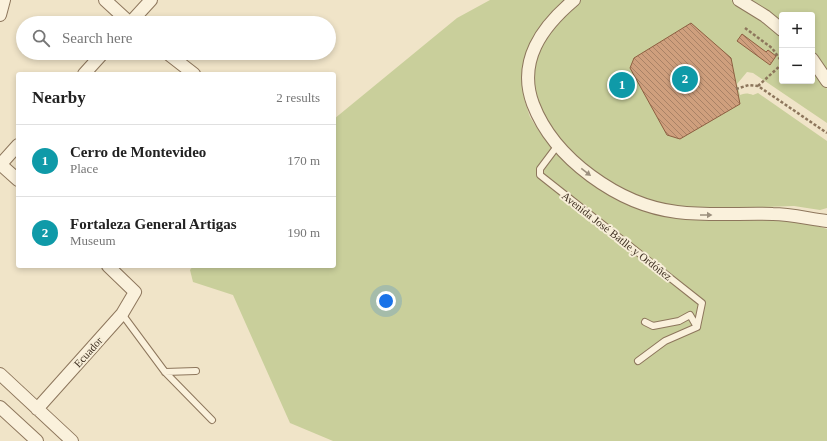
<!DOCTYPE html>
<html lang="en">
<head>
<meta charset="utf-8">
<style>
  :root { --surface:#fff; --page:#f2f2f2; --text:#222; --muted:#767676; --line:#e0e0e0; --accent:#2563eb }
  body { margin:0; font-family:Georgia,serif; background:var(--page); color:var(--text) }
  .controls { position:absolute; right:12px; top:12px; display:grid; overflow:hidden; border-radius:4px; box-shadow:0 2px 6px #0003 }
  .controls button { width:36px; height:36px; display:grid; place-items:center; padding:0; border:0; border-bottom:1px solid var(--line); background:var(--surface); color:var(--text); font:20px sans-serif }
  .you { position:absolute; left:386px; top:301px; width:14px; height:14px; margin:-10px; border:3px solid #fff; border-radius:50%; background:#1a73e8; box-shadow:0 0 0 6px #1a73e833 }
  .badge { display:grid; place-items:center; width:26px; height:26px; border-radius:50%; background:var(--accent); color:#fff; font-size:13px; font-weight:700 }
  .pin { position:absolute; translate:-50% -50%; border:2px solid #fff; box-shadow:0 1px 4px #0006 }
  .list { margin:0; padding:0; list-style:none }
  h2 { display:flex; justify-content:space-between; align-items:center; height:52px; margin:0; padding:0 16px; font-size:17px }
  h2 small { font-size:13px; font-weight:400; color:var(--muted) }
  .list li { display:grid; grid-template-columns:26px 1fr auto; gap:12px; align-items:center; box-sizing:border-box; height:72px; padding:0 16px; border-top:1px solid var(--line) }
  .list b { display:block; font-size:15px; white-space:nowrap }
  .list p { margin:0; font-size:13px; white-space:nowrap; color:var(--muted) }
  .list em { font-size:13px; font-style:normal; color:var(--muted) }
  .icon { flex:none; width:22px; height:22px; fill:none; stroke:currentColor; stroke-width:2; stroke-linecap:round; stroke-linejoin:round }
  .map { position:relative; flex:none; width:827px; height:441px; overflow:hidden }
  .search { position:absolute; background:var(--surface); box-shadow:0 2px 6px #0003; left:16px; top:16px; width:320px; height:44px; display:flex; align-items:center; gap:10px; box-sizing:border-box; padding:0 14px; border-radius:22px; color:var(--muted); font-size:15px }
  .panel { position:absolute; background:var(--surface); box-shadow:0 2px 6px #0003; left:16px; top:72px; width:320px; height:196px; border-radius:4px }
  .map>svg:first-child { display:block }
</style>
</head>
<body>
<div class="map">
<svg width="827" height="441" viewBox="0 0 827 441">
  <defs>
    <pattern id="building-back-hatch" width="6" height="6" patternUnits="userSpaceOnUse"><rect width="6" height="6" fill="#cf9f7d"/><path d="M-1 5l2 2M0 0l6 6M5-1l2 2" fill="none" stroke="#a98266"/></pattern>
  </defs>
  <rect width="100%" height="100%" fill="#f0e4c8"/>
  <path fill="#c9cf9b" d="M490,0H567L523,72L522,84L523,93L525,102L530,117L535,125L546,141L571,166L686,218L713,221H736L756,219L791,220L814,225L827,229V441H333L290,423L233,295L193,282L190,270L193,266H334V119L457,18Z
    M581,0H731L768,22L782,33V81H812V65L827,89V123L753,73L747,72L737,84L740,95C744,93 748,93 753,95L758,93L827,141V208L820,210L794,206L764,207L761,208L708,210L660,204L623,190L586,167L550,132L534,91V70L536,62L539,52L550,31L568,10Z
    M748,0H827V70L812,49V15H782V23Z"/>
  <path fill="url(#building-back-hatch)" stroke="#8d5f41" d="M691,23L731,58L740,104L680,139L667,135L630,68L634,58Z
    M742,34L766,52L768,50L776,56L770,65L737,41Z"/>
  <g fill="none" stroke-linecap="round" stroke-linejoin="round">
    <g stroke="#8d765c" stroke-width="8">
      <path id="service" d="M558,145L540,169V175L702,303L697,327
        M122,314L165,372L212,420
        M638,361L665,341L697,327L690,315L679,321L653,326L645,322
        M165,372L196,371"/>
    </g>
    <g stroke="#8d765c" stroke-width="14">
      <path id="minor" d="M105,0L130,23
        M574,0C542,27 517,61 533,104C554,159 619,205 677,212C709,216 741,213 773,214C790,214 810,219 827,221
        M739,0L765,16L782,30
        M0,15L4,0
        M130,23L151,0
        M167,53L194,74
        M812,59L827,81
        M84,74L103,53
        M0,164L18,180
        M0,165L18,145
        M0,374L72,441
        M0,407L37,441
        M37,409L122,314L135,292L108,266"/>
    </g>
    <path stroke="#8d765c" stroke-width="2.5" stroke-dasharray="3 2" stroke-linecap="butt" d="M745,28L772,48L782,62
      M758,86L782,64
      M736,89L749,85L758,86L827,133"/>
    <use href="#service" stroke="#faf1dc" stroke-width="6"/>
    <use href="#minor" stroke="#faf1dc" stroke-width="12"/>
  </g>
  <defs><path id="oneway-solid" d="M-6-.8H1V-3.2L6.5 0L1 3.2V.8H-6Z"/></defs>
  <g fill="#9c907e">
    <use href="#oneway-solid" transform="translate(586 172) rotate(38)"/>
    <use href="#oneway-solid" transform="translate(706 215)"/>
  </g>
  <g text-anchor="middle" stroke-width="4" stroke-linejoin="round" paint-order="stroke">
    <g font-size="11" fill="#3d2e20" stroke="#f7eed8">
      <text transform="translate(617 236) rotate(38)" y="4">Avenida José Batlle y Ordóñez</text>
      <text transform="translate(88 352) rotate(-48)" y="4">Ecuador</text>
    </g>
  </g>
</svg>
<div class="controls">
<button>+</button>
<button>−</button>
</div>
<div class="you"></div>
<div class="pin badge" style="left:622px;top:85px;background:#0f9aa8">1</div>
<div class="pin badge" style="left:685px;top:79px;background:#0f9aa8">2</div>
<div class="search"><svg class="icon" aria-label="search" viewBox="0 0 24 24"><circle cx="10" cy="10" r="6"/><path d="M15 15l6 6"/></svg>Search here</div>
<section class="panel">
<h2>Nearby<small>2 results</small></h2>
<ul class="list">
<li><span class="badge" style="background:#0f9aa8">1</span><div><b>Cerro de Montevideo</b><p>Place</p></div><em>170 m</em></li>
<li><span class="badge" style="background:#0f9aa8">2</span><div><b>Fortaleza General Artigas</b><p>Museum</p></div><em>190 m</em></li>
</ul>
</section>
</div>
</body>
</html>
